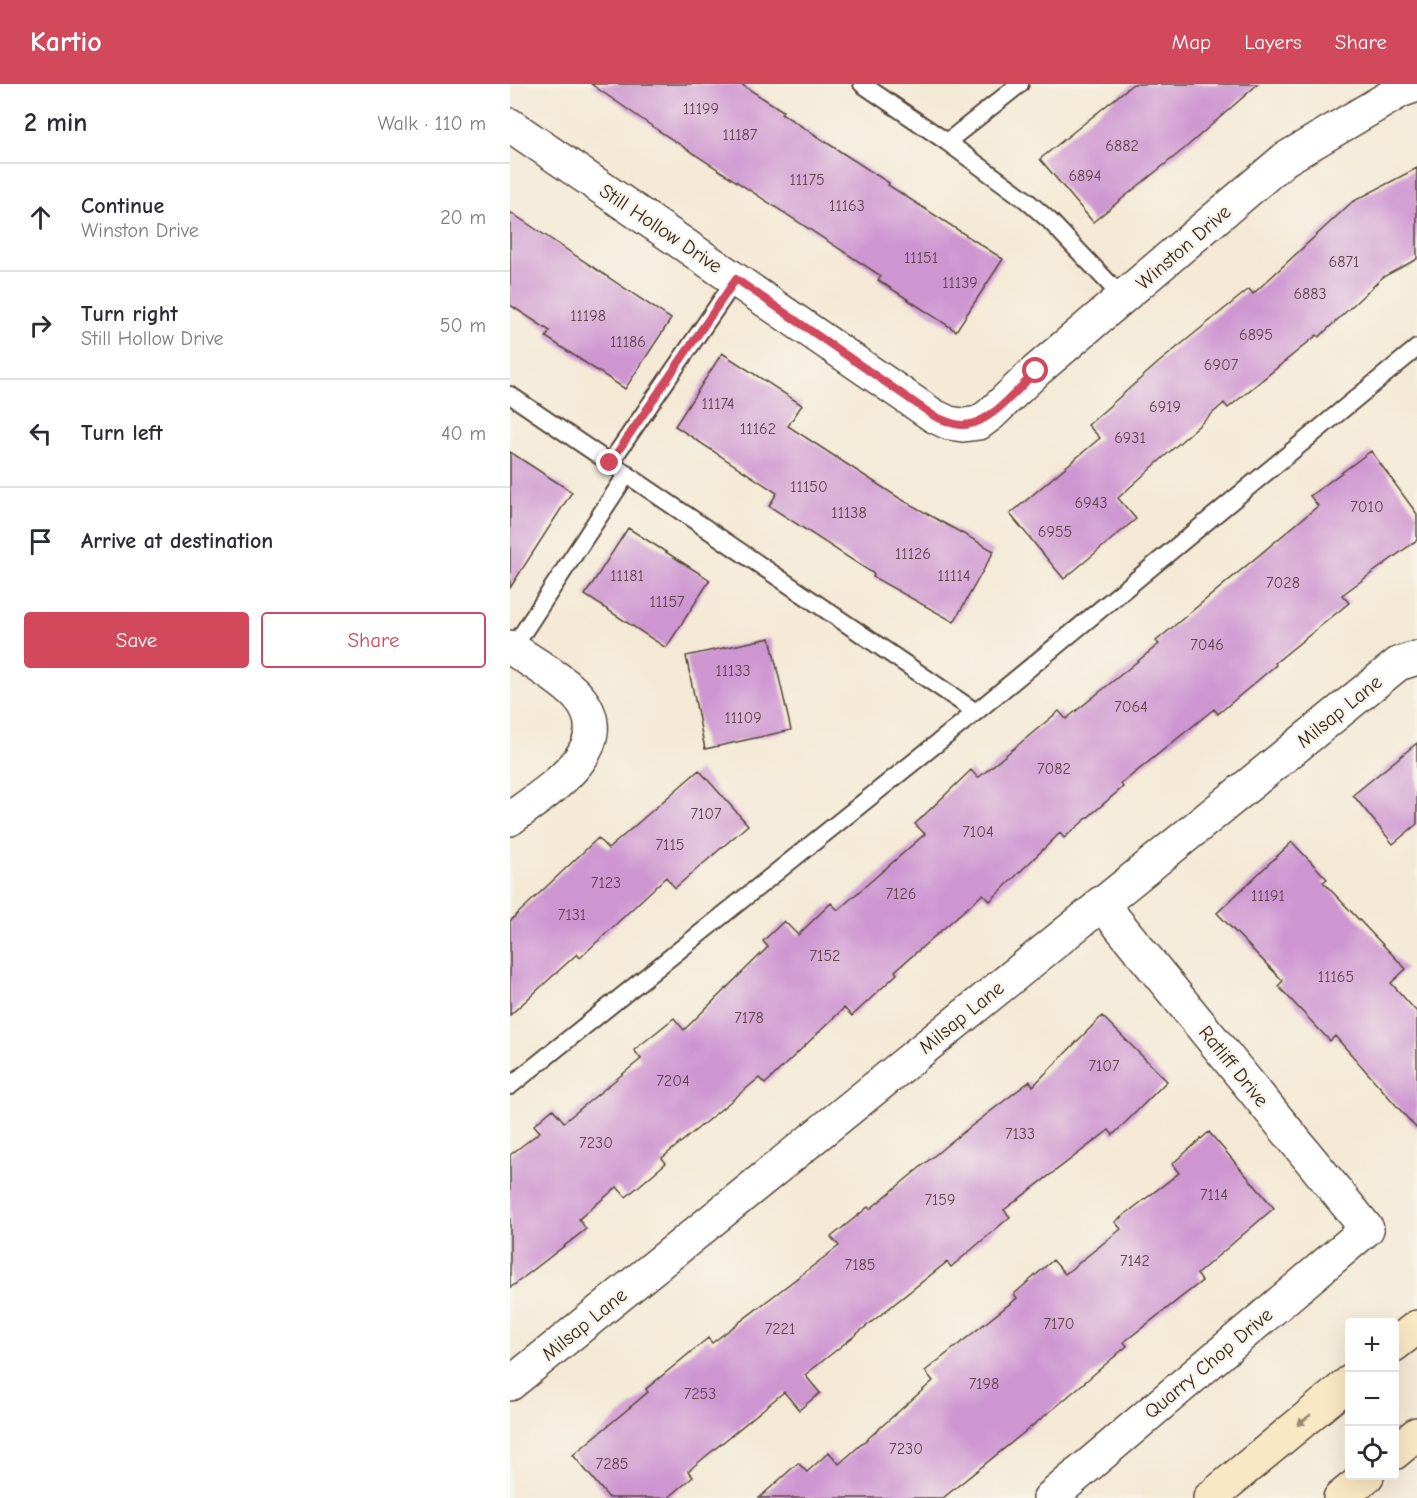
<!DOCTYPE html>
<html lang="en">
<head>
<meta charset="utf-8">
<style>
  :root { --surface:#fff; --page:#f2f2f3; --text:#2b2b33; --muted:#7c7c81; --line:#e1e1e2; --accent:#d1495b }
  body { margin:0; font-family:"Comic Neue",sans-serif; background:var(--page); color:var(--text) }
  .controls { position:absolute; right:18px; bottom:18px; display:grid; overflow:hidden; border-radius:6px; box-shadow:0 6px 24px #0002 }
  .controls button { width:54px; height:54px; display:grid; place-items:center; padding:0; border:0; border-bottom:2px solid var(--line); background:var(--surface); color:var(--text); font:30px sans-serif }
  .stop { position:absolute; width:18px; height:18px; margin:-14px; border:4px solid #d1495b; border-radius:50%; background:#fff }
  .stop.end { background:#d1495b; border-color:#fff; box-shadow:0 2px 6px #0008 }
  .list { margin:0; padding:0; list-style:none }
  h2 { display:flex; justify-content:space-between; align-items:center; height:78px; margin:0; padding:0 24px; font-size:26px }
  h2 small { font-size:20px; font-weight:400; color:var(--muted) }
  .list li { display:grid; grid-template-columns:39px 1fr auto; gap:18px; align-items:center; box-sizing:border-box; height:108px; padding:0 24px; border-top:2px solid var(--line) }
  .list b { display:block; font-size:22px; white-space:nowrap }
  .list p { margin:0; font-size:20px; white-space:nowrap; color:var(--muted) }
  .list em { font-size:20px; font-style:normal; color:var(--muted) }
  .actions { display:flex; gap:12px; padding:18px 24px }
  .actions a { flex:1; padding:14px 0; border:2px solid var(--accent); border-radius:6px; text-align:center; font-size:21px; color:var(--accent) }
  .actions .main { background:var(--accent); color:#fff }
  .icon { flex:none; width:33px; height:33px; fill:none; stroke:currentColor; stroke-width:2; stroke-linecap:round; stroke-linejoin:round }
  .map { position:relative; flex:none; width:907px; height:1414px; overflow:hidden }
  header { display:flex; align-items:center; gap:36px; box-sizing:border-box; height:84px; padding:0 30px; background:var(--accent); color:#fff }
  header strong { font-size:28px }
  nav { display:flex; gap:33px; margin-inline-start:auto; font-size:21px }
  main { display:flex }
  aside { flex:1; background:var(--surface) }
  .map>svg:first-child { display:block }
</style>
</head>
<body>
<header>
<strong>Kartio</strong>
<nav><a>Map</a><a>Layers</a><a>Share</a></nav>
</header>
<main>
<aside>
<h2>2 min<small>Walk · 110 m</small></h2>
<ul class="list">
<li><svg class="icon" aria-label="ahead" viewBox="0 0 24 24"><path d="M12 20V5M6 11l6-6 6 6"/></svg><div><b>Continue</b><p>Winston Drive</p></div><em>20 m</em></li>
<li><svg class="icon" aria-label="right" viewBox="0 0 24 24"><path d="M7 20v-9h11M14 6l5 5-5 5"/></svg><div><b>Turn right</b><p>Still Hollow Drive</p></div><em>50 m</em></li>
<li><svg class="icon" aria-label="left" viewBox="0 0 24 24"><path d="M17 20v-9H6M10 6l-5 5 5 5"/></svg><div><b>Turn left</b></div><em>40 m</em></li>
<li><svg class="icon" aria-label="arrive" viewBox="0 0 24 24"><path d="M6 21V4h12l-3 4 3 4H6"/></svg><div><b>Arrive at destination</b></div></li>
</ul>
<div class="actions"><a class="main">Save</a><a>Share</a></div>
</aside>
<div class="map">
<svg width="907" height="1414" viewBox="0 0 907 1414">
  <rect width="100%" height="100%" fill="#f7f3e8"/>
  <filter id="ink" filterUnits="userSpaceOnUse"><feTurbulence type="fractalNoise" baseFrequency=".0167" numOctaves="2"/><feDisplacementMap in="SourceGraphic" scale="12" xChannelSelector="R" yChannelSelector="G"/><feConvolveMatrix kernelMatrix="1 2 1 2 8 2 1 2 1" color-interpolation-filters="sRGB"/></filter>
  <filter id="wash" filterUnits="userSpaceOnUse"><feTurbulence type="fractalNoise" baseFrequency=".008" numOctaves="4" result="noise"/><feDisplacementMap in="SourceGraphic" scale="24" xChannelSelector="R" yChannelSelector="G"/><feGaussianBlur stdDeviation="1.35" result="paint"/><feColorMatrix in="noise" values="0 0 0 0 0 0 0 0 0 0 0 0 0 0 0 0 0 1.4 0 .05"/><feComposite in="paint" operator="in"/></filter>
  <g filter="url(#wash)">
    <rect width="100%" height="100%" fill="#f4e9d5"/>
    <g id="blocks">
      <path fill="#ce96d1" d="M81,0H231L273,27L271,29L379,99L378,101L493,175L446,247L368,196L371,192L149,47Z
        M623,0H748L674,65L583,138L530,75Z
        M907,84V175L873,193L809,253L807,251L718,324L714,319L608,414L626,435L554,495L500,430L590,354L578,341L648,279L739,205L743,210L842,118Z
        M0,128L161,235L115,305L36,253L40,247L0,221Z
        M212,269L292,321L278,342L389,414L484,467L444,538L363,493L364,490L259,422L267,409L165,342Z
        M861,367L907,430V456L832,511L839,519L765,579L766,581L708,630L704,625L611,700L613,703L554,754L550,749L480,817L473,810L385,887L387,890L342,932L334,924L255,1000L249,994L152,1074L156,1079L116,1113L107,1103L69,1135L76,1145L0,1204V1071L30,1048L24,1041L43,1025L54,1038L131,975L124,966L164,934L174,946L258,863L253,857L274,837L288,851L321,819L328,826L415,750L405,740L461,686L468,694L549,627L556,635L649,560L646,557L808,422L800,412Z
        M0,368L62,408L0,504Z
        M118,444L200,496L156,564L75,511Z
        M260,554L281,646L195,665L176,572Z
        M907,659V740L883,760L843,711Z
        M189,686L238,741L165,804L156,793L70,874L67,870L0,931V837L88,754L98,765Z
        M782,758L817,795L813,798L896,885L881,899L907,928V1045L825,952L820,957L768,902L773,897L707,829Z
        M592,932L657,997L603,1051L599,1046L494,1126L500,1133L441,1183L437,1178L295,1291L310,1309L289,1326L274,1308L178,1387L183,1393L158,1414H99L63,1371L138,1308L136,1305L198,1254L202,1259L329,1162L321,1153L358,1123L360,1125L442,1057L520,997L523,1002Z
        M699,1048L764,1124L687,1190L692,1197L614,1258L617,1262L548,1321L433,1414H249L288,1379L297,1388L319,1368L329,1380L423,1297L415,1287L507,1214L504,1210L543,1176L555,1190L611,1145L605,1138L669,1089L662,1080Z"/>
    </g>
  </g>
  <g filter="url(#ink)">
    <use href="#blocks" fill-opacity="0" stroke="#574739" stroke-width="1.5"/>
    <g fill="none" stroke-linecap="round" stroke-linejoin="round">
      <g stroke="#574739" stroke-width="20">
        <path id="service" d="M352,0L437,58L516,116L540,137L613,214
          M437,58L510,0
          M0,311L466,628
          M100,379L226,195
          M3,564L117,390
          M0,1002L466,628L907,264"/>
      </g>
      <g stroke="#574739" stroke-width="36">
        <path id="minor" d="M0,41L424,332L439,339L453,341L469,339L481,330L526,287L775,75L890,7L907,1
          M0,563C20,577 56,597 70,615C110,665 33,710 0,735
          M0,1300L888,580L907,574
          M540,1414L857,1145L591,819"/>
      </g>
      <g stroke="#574739" stroke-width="36">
        <path id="secondary" d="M884,1261L907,1243
          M884,1369L907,1350
          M700,1414L840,1298
          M830,1414L857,1392"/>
      </g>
      <use href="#service" stroke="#fff" stroke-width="16"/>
      <use href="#minor" stroke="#fff" stroke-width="33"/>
      <use href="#secondary" stroke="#fae7c3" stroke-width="33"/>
    </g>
    <defs><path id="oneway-solid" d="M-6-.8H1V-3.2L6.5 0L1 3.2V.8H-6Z" transform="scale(1.5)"/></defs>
    <use fill="#9a8870" href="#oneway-solid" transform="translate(794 1336) rotate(140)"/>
  </g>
  <g fill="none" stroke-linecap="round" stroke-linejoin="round" filter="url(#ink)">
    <path stroke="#d1495b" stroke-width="8" d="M100,379L226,195L424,332C433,336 441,340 451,341C478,343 508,305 526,287"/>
  </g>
  <g text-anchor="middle" stroke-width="4.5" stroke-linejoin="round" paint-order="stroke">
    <g font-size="16" fill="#60454b">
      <text x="191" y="30">11199</text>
      <text x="230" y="56">11187</text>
      <text x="612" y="67">6882</text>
      <text x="575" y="97">6894</text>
      <text x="297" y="101">11175</text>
      <text x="337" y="127">11163</text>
      <text x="411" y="179">11151</text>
      <text x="834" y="183">6871</text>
      <text x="450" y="204">11139</text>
      <text x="800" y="215">6883</text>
      <text x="78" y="237">11198</text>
      <text x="746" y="256">6895</text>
      <text x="118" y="263">11186</text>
      <text x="711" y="286">6907</text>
      <text x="208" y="325">11174</text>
      <text x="655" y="328">6919</text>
      <text x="248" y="350">11162</text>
      <text x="620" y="359">6931</text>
      <text x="299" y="408">11150</text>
      <text x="581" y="424">6943</text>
      <text x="857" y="428">7010</text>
      <text x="339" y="434">11138</text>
      <text x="545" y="453">6955</text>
      <text x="403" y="475">11126</text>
      <text x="117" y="497">11181</text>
      <text x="444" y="497">11114</text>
      <text x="773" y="504">7028</text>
      <text x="157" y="523">11157</text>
      <text x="697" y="566">7046</text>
      <text x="223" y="592">11133</text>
      <text x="621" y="628">7064</text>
      <text x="233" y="639">11109</text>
      <text x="544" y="690">7082</text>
      <text x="196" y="735">7107</text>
      <text x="468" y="753">7104</text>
      <text x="160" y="766">7115</text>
      <text x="96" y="804">7123</text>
      <text x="391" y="815">7126</text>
      <text x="758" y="817">11191</text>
      <text x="62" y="836">7131</text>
      <text x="315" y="877">7152</text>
      <text x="826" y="898">11165</text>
      <text x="239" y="939">7178</text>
      <text x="594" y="987">7107</text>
      <text x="163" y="1002">7204</text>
      <text x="510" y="1055">7133</text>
      <text x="86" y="1064">7230</text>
      <text x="704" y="1116">7114</text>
      <text x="430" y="1121">7159</text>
      <text x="625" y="1182">7142</text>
      <text x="350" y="1186">7185</text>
      <text x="549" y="1245">7170</text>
      <text x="270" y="1250">7221</text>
      <text x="474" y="1305">7198</text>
      <text x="190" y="1315">7253</text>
      <text x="396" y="1370">7230</text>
      <text x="102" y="1385">7285</text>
    </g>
    <g font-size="20" fill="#3b2a1e" stroke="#f7f3e8">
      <text transform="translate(151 144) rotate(34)" y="7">Still Hollow Drive</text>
      <text transform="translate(673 163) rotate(-41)" y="7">Winston Drive</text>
      <text transform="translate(829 627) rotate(-39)" y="7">Milsap Lane</text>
      <text transform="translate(451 933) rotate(-39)" y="7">Milsap Lane</text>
      <text transform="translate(724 982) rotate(51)" y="7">Ratliff Drive</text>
      <text transform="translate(74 1240) rotate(-39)" y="7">Milsap Lane</text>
      <text transform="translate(698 1279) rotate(-40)" y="7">Quarry Chop Drive</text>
    </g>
  </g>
</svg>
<div class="controls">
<button>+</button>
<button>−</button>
<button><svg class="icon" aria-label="locate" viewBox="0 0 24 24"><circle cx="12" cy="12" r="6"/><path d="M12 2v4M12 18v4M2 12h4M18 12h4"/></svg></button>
</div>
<div class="stop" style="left:526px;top:287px"></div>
<div class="stop end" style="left:100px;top:379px"></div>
</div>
</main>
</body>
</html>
